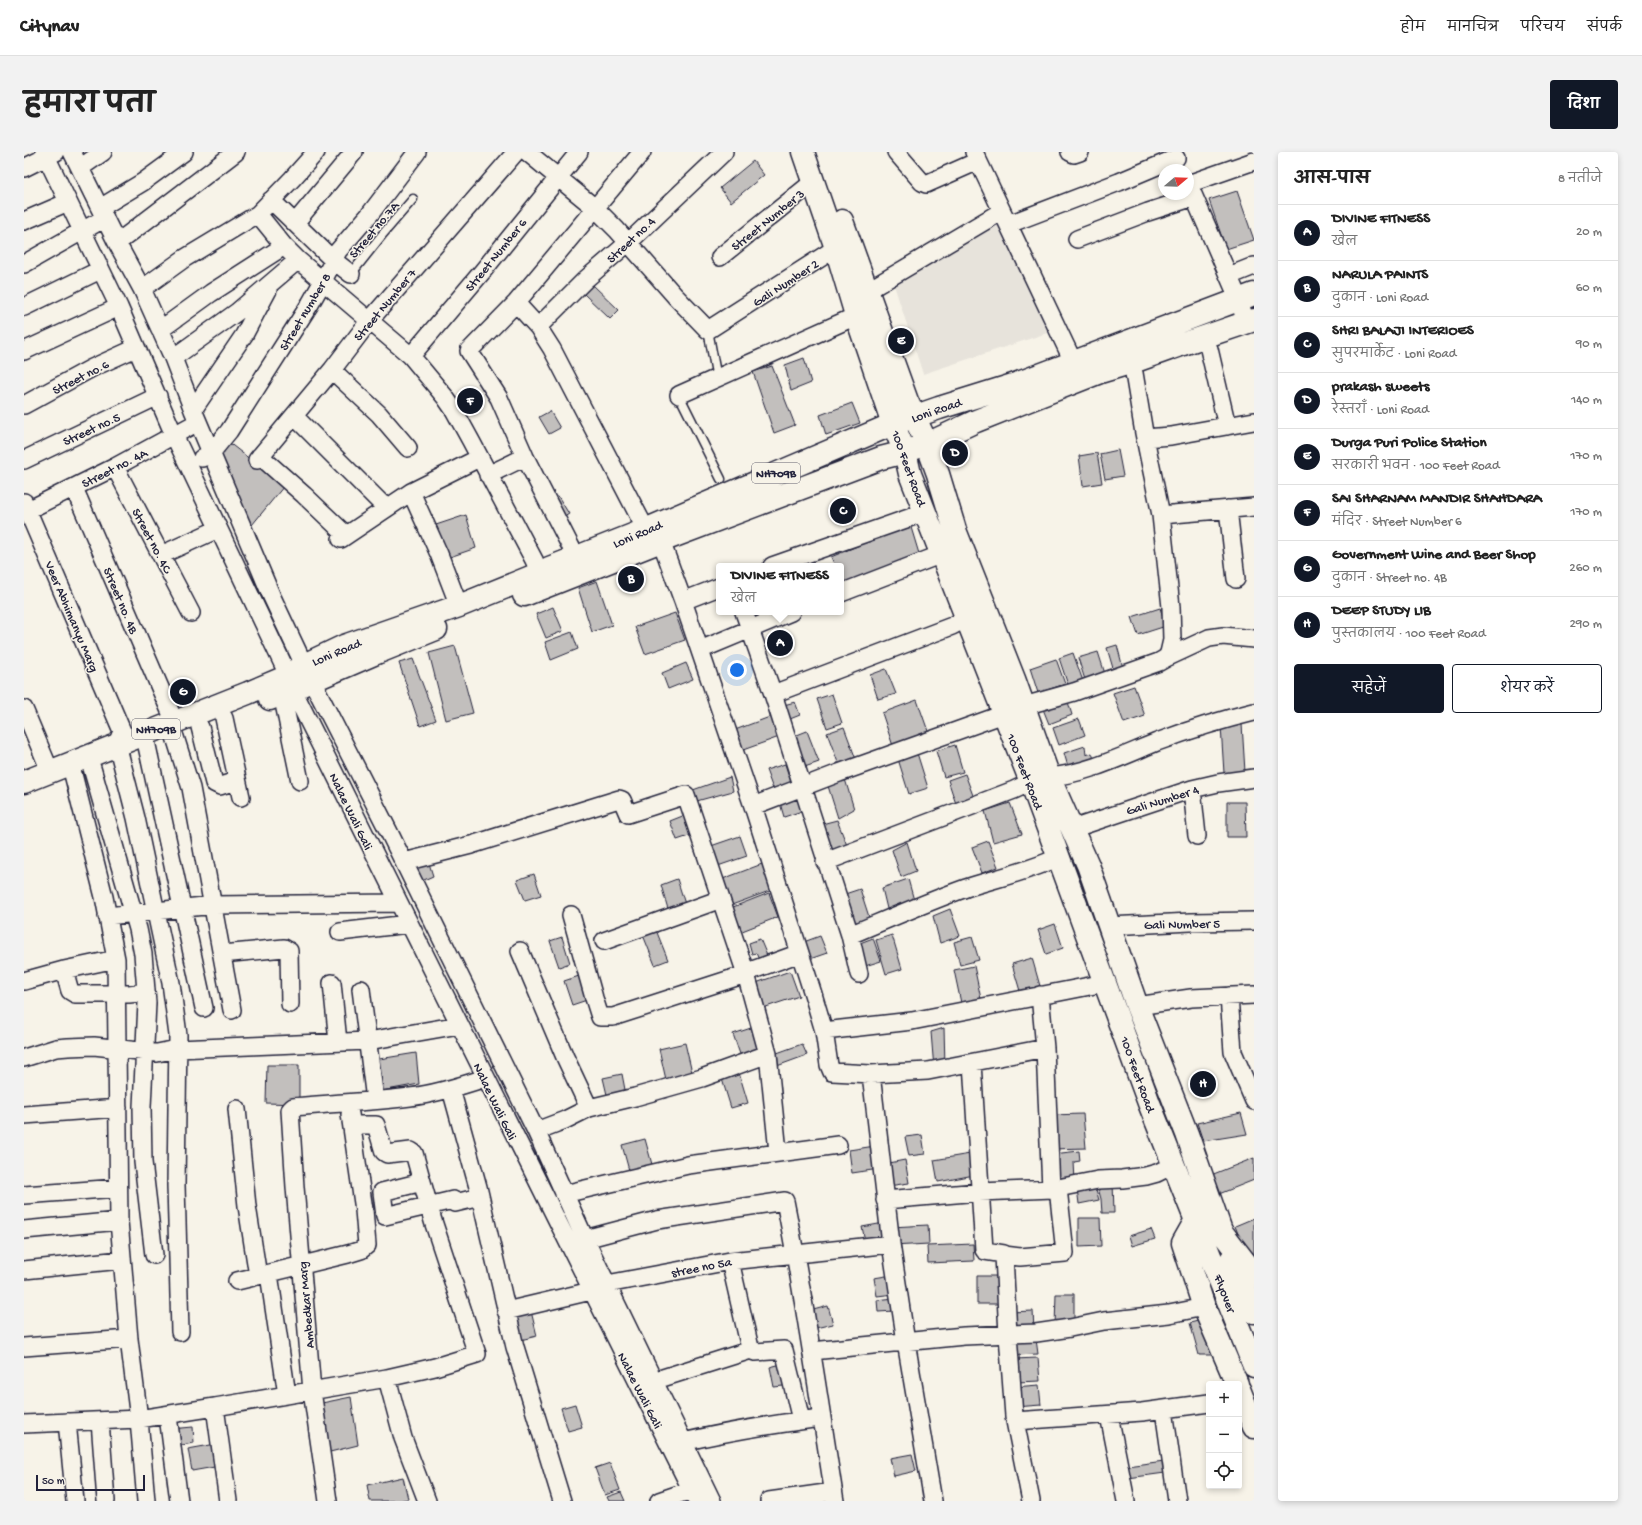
<!DOCTYPE html>
<html lang="hi">
<head>
<meta charset="utf-8">
<style>
  :root { --surface:#fff; --page:#f2f2f2; --text:#222; --muted:#767676; --line:#e0e0e0; --accent:#111827 }
  body { margin:0; font-family:"Gochi Hand","Playpen Sans Deva",sans-serif; background:var(--page); color:var(--text) }
  .controls { position:absolute; right:12px; bottom:12px; display:grid; overflow:hidden; border-radius:4px; box-shadow:0 2px 6px #0003 }
  .controls button { width:36px; height:36px; display:grid; place-items:center; padding:0; border:0; border-bottom:1px solid var(--line); background:var(--surface); color:var(--text); font:20px sans-serif }
  .compass { position:absolute; left:1134px; top:12px; width:36px; height:36px; border-radius:50%; background:var(--surface); box-shadow:0 2px 6px #0003; rotate:71deg }
  .scale { position:absolute; left:12px; bottom:10px; width:109px; box-sizing:border-box; padding-left:4px; border:2px solid #22223b; border-top:0; font-size:11px; line-height:14px; white-space:nowrap; color:#22223b; -webkit-text-stroke:3px #f7f3e8; paint-order:stroke }
  .you { position:absolute; left:713px; top:518px; width:14px; height:14px; margin:-10px; border:3px solid #fff; border-radius:50%; background:#1a73e8; box-shadow:0 0 0 6px #1a73e833 }
  .badge { display:grid; place-items:center; width:26px; height:26px; border-radius:50%; background:var(--accent); color:#fff; font-size:13px; font-weight:700 }
  .pin { position:absolute; translate:-50% -50%; border:2px solid #fff; box-shadow:0 1px 4px #0006 }
  .popup { position:absolute; left:692px; top:411px; width:128px; height:52px; box-sizing:border-box; display:grid; place-content:center; border-radius:4px; background:var(--surface); filter:drop-shadow(0 1px 3px #0005); font-size:13px; white-space:nowrap; color:var(--muted) }
  .popup b { font-size:15px; color:var(--text) }
  .popup::after { content:''; position:absolute; left:50%; top:100%; margin-left:-8px; border:8px solid transparent; border-top-color:var(--surface) }
  .list { margin:0; padding:0; list-style:none }
  h2 { display:flex; justify-content:space-between; align-items:center; height:52px; margin:0; padding:0 16px; font-size:17px }
  h2 small { font-size:13px; font-weight:400; color:var(--muted) }
  .list li { display:grid; grid-template-columns:26px 1fr auto; gap:12px; align-items:center; box-sizing:border-box; height:56px; padding:0 16px; border-top:1px solid var(--line) }
  .list b { display:block; font-size:15px; white-space:nowrap }
  .list p { margin:0; font-size:13px; white-space:nowrap; color:var(--muted) }
  .list em { font-size:13px; font-style:normal; color:var(--muted) }
  .actions { display:flex; gap:8px; padding:12px 16px }
  .actions a { flex:1; padding:9px 0; border:1px solid var(--accent); border-radius:4px; text-align:center; font-size:14px; color:var(--accent) }
  .actions .main { background:var(--accent); color:#fff }
  .icon { flex:none; width:22px; height:22px; fill:none; stroke:currentColor; stroke-width:2; stroke-linecap:round; stroke-linejoin:round }
  .map { position:relative; flex:none; width:1230px; height:1349px; overflow:hidden; border-radius:4px }
  header { display:flex; align-items:center; gap:24px; box-sizing:border-box; height:56px; padding:0 20px; background:var(--surface); border-bottom:1px solid var(--line) }
  header strong { font-size:19px }
  nav { display:flex; gap:22px; margin-inline-start:auto; font-size:14px }
  .intro { display:flex; align-items:center; justify-content:space-between; box-sizing:border-box; height:96px; padding:0 24px }
  h1 { margin:0; font-size:28px }
  .button { padding:10px 18px; border-radius:4px; background:var(--accent); color:#fff; font-size:14px; font-weight:700 }
  main { display:flex; gap:24px; padding:0 24px }
  aside { flex:1; background:var(--surface); border-radius:4px; box-shadow:0 2px 6px #0003 }
  .map>svg:first-child { display:block }
</style>
</head>
<body>
<header>
<strong>Citynav</strong>
<nav><a>होम</a><a>मानचित्र</a><a>परिचय</a><a>संपर्क</a></nav>
</header>
<div class="intro"><h1>हमारा पता</h1><a class="button">दिशा</a></div>
<main>
<div class="map">
<svg width="1230" height="1349" viewBox="0 0 1230 1349">
  <rect width="100%" height="100%" fill="#f7f3e8"/>
  <filter id="ink" filterUnits="userSpaceOnUse"><feTurbulence type="fractalNoise" baseFrequency=".025" numOctaves="2"/><feDisplacementMap in="SourceGraphic" scale="8" xChannelSelector="R" yChannelSelector="G"/><feConvolveMatrix kernelMatrix="1 2 1 2 8 2 1 2 1" color-interpolation-filters="sRGB"/></filter>
  <g filter="url(#ink)">
    <path fill="#e7e3db" d="M973,69L1029,179L899,222L868,127Z"/>
    <path fill="#c2bfbd" stroke="#22223b" d="M729,9L740,23L707,50L696,36Z
      M1213,39L1230,88L1202,97L1185,48Z
      M569,133L595,158L586,167L560,142Z
      M780,206L787,231L767,239L761,213Z
      M748,214L771,273L750,281L729,220Z
      M828,251L836,271L802,283L796,263Z
      M526,259L536,276L525,282L515,265Z
      M204,290L260,334L228,373L195,312Z
      M1094,298L1099,324L1081,327L1076,302Z
      M1073,301L1078,331L1059,334L1055,304Z
      M534,344L545,362L537,367L526,350Z
      M442,363L452,396L420,407L409,374Z
      M886,372L896,405L818,433L817,414H811L807,405Z
      M573,429L588,473L568,480L554,436Z
      M529,455L539,479L522,486L512,462Z
      M1136,456L1142,474L1114,483L1108,465Z
      M651,461L661,488L621,502L611,475Z
      M548,480L554,497L527,508L521,490Z
      M1093,493L1100,520L1091,523L1083,496Z
      M431,494L449,561L422,568L405,501Z
      M1074,500L1083,528L1063,534L1054,506Z
      M1049,501L1060,532L1045,536L1035,506Z
      M389,507L412,568L396,574L375,511Z
      M1032,507L1041,532L1014,541L1006,516Z
      M662,511L669,527L644,537L638,521Z
      M862,517L872,542L854,547L846,523Z
      M1110,534L1121,564L1100,571L1089,541Z
      M808,542L818,571L803,576L793,547Z
      M893,548L905,582L869,594L858,561Z
      M771,550L776,563L761,569L756,554Z
      M1034,550L1035,554L1044,550L1048,563L1025,572L1019,557Z
      M751,563L758,584L719,598L711,578Z
      M1055,567L1061,583L1035,593L1029,576Z
      M1218,572L1221,620L1200,621L1197,574Z
      M820,575L833,610L816,616L803,581Z
      M783,579L795,610L775,617L763,587Z
      M931,593L939,620L920,625L912,599Z
      M1061,594L1062,603L1068,601L1071,610L1045,618L1040,601Z
      M893,601L904,636L885,642L874,607Z
      M761,612L767,631L749,637L742,618Z
      M941,622L950,646L932,652L924,628Z
      M706,625L709,639L669,650L666,639Z
      M821,627L830,657L814,666L804,634Z
      M773,644L778,659L760,665L756,651Z
      M1203,650H1221L1222,685H1203Z
      M986,651L998,682L969,690L961,659Z
      M661,663L668,683L653,688L646,669Z
      M813,668L824,696L802,701L794,673Z
      M716,684L723,704L688,716L681,696Z
      M964,689L974,715L958,721L948,695Z
      M883,690L892,719L877,725L868,698Z
      M404,708L409,724L391,732L385,714Z
      M738,712L748,738L705,754L696,728Z
      M510,722L517,743L501,748L493,728Z
      M653,727L661,752L644,757L637,733Z
      M884,727L891,752L864,761L858,736Z
      M836,737L847,771L826,778L815,744Z
      M745,741L754,765L713,781L704,757Z
      M926,757L936,784L916,791L909,764Z
      M1031,772L1039,796L1022,802L1014,778Z
      M632,778L644,808L631,813L619,783Z
      M868,783L878,817L862,822L852,788Z
      M796,784L803,801L783,808L777,791Z
      M538,785L546,811L535,815L526,789Z
      M948,785L955,808L936,813L930,790Z
      M849,786L857,809L841,814L836,791Z
      M736,787L744,806L736,810L732,801L728,802L725,791Z
      M1008,806L1016,834L996,839L988,812Z
      M950,814L957,847L937,851L930,818Z
      M766,819L775,844L739,856L729,832Z
      M558,823L566,847L548,853L540,829Z
      M730,875L738,901L718,908L709,882Z
      M920,876L921,914L910,917L907,880Z
      M661,891L669,925L643,932L635,897Z
      M778,892L783,903L753,914V901Z
      M392,901L395,932L352,940L349,908Z
      M243,913H275V952L242,951Z
      M715,921L724,951L707,956L698,927Z
      M598,922L602,943L584,947L579,926Z
      M1217,961L1223,982L1179,989L1173,971Z
      M1059,962L1062,996L1029,997L1026,963Z
      M898,983L901,1002L885,1004L881,985Z
      M621,987L629,1016L606,1022L598,993Z
      M851,994L855,1017L828,1021L825,998Z
      M1055,999L1056,1009L1050,1010L1051,1029L1031,1034L1029,1002Z
      M946,1002L950,1023L914,1030L910,1008Z
      M1230,1006V1028L1195,1042L1187,1023Z
      M881,1008L885,1031L864,1034L860,1012Z
      M1089,1030L1090,1061H1078L1077,1047L1073,1032Z
      M1071,1034L1075,1048L1055,1052L1053,1036Z
      M1055,1066H1076L1077,1094L1055,1095Z
      M1230,1066V1102L1223,1105L1211,1074Z
      M860,1071L864,1089L842,1093L838,1075Z
      M904,1073L905,1092L868,1094L867,1075Z
      M1127,1077L1131,1087L1108,1094L1105,1084Z
      M949,1092L950,1109L904,1111L903,1094Z
      M868,1123L870,1142L853,1144L850,1126Z
      M953,1124H979V1152H953Z
      M1032,1142H1050V1174H1031Z
      M870,1146L871,1159L854,1160L853,1148Z
      M804,1154L809,1172L787,1177L782,1160Z
      M507,1159L513,1184L492,1189L486,1164Z
      M1009,1159L1010,1178L987,1179L986,1160Z
      M1178,1168L1192,1203H1175L1166,1171Z
      M1012,1187L1014,1202L990,1203V1188Z
      M1014,1206L1016,1229L992,1230L990,1207Z
      M761,1211L768,1233L750,1235L746,1215Z
      M1015,1233L1017,1253L991,1255L990,1235Z
      M327,1245L334,1293L302,1301L293,1252Z
      M551,1252L558,1275L544,1279L537,1256Z
      M169,1275L170,1291L151,1294L147,1277Z
      M192,1292L196,1314L168,1319L164,1297Z
      M888,1302L892,1319L870,1324L866,1306Z
      M1140,1309L1141,1321L1104,1326L1103,1314Z
      M586,1311L596,1338L581,1343L571,1316Z
      M379,1325L384,1347L375,1349H346L343,1333Z
      M597,1340L601,1349H585L583,1345Z"/>
    <g fill="none" stroke-linecap="round" stroke-linejoin="round">
      <g stroke="#22223b" stroke-width="11">
        <path id="lane" d="M327,122L358,83L389,47
          M684,178L693,227
          M655,243L697,327"/>
      </g>
      <g stroke="#22223b" stroke-width="20">
        <path id="street" d="M20,0L95,155L150,283L266,527L274,548L673,1349
          M48,0L93,91L118,137L149,206L169,258L248,445L280,513L365,680L512,979L561,1087L688,1349
          M503,0L571,56L593,78L651,144L684,178L812,96
          M872,0L898,30L902,32L954,9
          M950,0L1054,220
          M1046,0L1050,2L1056,0
          M0,16L32,0
          M56,16L79,0
          M1164,31L1215,148L1222,171
          M1164,32L1230,9
          M247,48L309,108L327,122
          M76,56L119,30L160,0
          M234,62L260,94L274,108L387,204L421,245L430,258L447,289L510,408L520,431
          M0,69L44,50
          M271,71L330,0
          M985,72L1095,30L1152,6
          M1053,87L1124,60L1170,45
          M93,91L212,0
          M696,105L789,30
          M0,112L81,66
          M1205,124L1230,114
          M118,137L161,106L234,62L268,27L292,0
          M843,139L978,59
          M492,151L514,175L528,197L622,378
          M0,155L76,118
          M514,175L562,127L605,90L700,0
          M136,178L187,141L260,94
          M1179,185L1185,197L1203,274
          M0,199L95,155
          M387,204L458,120L555,0
          M149,206L213,160L274,108
          M308,218L355,262L384,296
          M655,243L823,168
          M0,253L68,216L112,196
          M169,258L220,183L244,138
          M270,264L362,356
          M1121,286L1147,284L1230,269
          M236,304L280,343L322,383
          M178,306L187,301L205,279L286,152L299,129L314,99L346,62L393,0
          M0,308L134,244
          M233,308L308,218L346,168L492,0
          M91,315L167,461
          M464,323L501,305
          M50,336L146,559
          M387,340L415,402L435,454
          M0,350L98,579L93,592L112,666L147,831L154,883L152,1033L156,1180
          M1204,357L1212,427
          M0,360L91,315L174,270
          M1137,363L1230,355
          M631,378L637,389L659,449L729,654L789,842L800,879L805,913L808,920L847,922L904,919L1021,896
          M317,387L387,340L455,306
          M137,403L194,377
          M552,405L501,305L475,246L445,199L492,151L618,0
          M748,414L902,360
          M817,441L918,402
          M659,449L695,435
          M720,460L749,542L826,783L835,822
          M676,498L767,460
          M1142,506L1185,486L1199,484L1230,487
          M258,542L276,629
          M749,542L928,474L943,466
          M1000,554L1050,540L1135,510L1142,506L1145,501L1148,488L1147,455L1137,363L1120,281L1110,221
          M0,557L26,619
          M200,566L217,645
          M176,575L190,631L196,634L212,629
          M151,585L167,636L208,858
          M123,594L180,856
          M68,616L114,777L119,802L123,851L118,955L119,1010L130,1103
          M49,622L80,745L92,807L95,1069L105,1187L115,1267L122,1349
          M1025,625C1062,622 1099,604 1133,590C1165,578 1197,568 1230,560
          M1168,637L1173,684
          M729,654L815,621L980,562
          M1048,677L1168,637L1194,631L1230,626
          M380,710L447,693L595,647L598,648L604,662L662,643L722,822L744,902L754,1000
          M801,710L990,638L1007,630
          M547,763L570,846L576,865H589L722,822L723,820L776,801
          M83,764L190,753L374,751
          M1085,774L1167,770L1230,769
          M316,780L384,772
          M826,783C864,767 903,750 942,736C973,726 1006,719 1035,705
          M580,789L697,747
          M496,799L541,905L565,956
          M198,802L260,796L265,799L266,852
          M40,818L92,807
          M0,829L40,818L46,839L51,842H105L122,840
          M308,831L314,890
          M337,837L351,948
          M1016,843L1021,896L1027,1037
          M1205,844L1209,900L1230,949
          M1113,854L1167,846L1230,843
          M800,879L888,869L1081,831
          M0,906L32,896L44,895L70,894L133,901L153,897L344,889L435,873
          M948,911L960,1098L961,1099L980,1102V1103L984,1183L990,1264L1007,1349
          M847,922L867,1092L882,1190L909,1349
          M427,937L454,1035L491,1195L538,1349
          M213,957L223,1054L234,1124
          M0,963L94,956
          M512,979L541,968L565,956L611,945L678,926L744,902
          M398,1030L358,1040L361,1064L429,1048L431,1051L456,1045
          M540,1042L664,1013L814,993
          M0,1043L94,1036
          M861,1048L955,1040L1029,1037L1074,1028L1098,1027L1122,1024L1133,1021L1149,1013
          M0,1078L95,1069
          M561,1087L633,1068L761,1049C781,1148 795,1249 811,1349
          M980,1103L996,1105L1041,1101L1034,1036
          M706,1109L726,1196L728,1199L731,1200L760,1198L777,1268
          M0,1118L97,1108
          M245,1122L263,1243
          M213,1129L324,1102L337,1098L343,1093L340,1058L326,962
          M482,1159L567,1139L583,1132L706,1109L867,1092
          M0,1195L105,1187
          M788,1199L940,1184L1012,1181L1046,1176L1080,1169L1145,1162L1180,1155
          M363,1226L379,1286L403,1349
          M629,1229L727,1198
          M191,1255L363,1226L411,1215L453,1202L409,1069L390,1001L387,999L363,1002L360,1000L352,973H328
          M1140,1258L1153,1349
          M1085,1263L1102,1349
          M144,1264L155,1349
          M76,1269L82,1349
          M991,1269L1118,1260L1185,1251
          M43,1270L51,1349
          M0,1272L115,1267L191,1255L204,1349
          M659,1290C702,1280 745,1273 789,1267
          M304,1349L288,1239L271,1035L266,958L269,955C308,951 347,950 386,945C412,942 437,934 461,926
          M635,1349L667,1338
          M745,1349L809,1340"/>
      </g>
      <g stroke="#22223b" stroke-width="25">
        <path id="secondary" d="M779,0L812,96L832,163L869,272L881,300L886,322L1007,630L1125,951L1230,1214
          M818,69L883,249L903,292L914,322L931,378L990,527L1025,625L1064,713L1113,854L1163,982L1197,1079L1230,1122
          M1172,1068L1159,1091L1180,1155L1213,1232
          M1208,1106L1230,1160
          M1215,1237L1230,1275"/>
      </g>
      <g stroke="#22223b" stroke-width="25">
        <path id="highway" d="M500,443L637,389L857,306L881,300L903,292L952,269L1076,220L1109,210L1165,190L1230,168
          M246,547L350,502L412,477
          M0,630L224,541L264,524L280,513L320,494L435,454L509,424L525,416L616,380L869,272L915,256L989,233L1230,142"/>
      </g>
      <use href="#lane" stroke="#f7f3e8" stroke-width="8"/>
      <use href="#street" stroke="#f7f3e8" stroke-width="17"/>
      <use href="#secondary" stroke="#f7f3e8" stroke-width="22"/>
      <use href="#highway" stroke="#f7f3e8" stroke-width="22"/>
    </g>
  </g>
  <g text-anchor="middle" stroke-width="3" stroke-linejoin="round" paint-order="stroke">
    <g fill="#f7f3e8" stroke="#62616f" stroke-width="1">
      <rect x="728" y="311" width="48" height="20" rx="3"/>
      <rect x="108" y="567" width="48" height="20" rx="3"/>
    </g>
    <g font-size="12" font-weight="bold" fill="#22223b">
      <text x="752" y="325">NH709B</text>
      <text x="132" y="581">NH709B</text>
    </g>
    <g font-size="13" fill="#22223b" stroke="#f7f3e8">
      <text transform="translate(743 67) rotate(-39)" y="5">Street Number 3</text>
      <text transform="translate(349 77) rotate(-50)" y="5">Street no.7A</text>
      <text transform="translate(606 87) rotate(-43)" y="5">Street no.4</text>
      <text transform="translate(471 102) rotate(-51)" y="5">Street Number 6</text>
      <text transform="translate(761 130) rotate(-33)" y="5">Gali Number 2</text>
      <text transform="translate(360 152) rotate(-50)" y="5">Street Number 7</text>
      <text transform="translate(280 159) rotate(-59)" y="5">Street number 8</text>
      <text transform="translate(56 224) rotate(-27)" y="5">Street no.6</text>
      <text transform="translate(912 257) rotate(-19)" y="5">Loni Road</text>
      <text transform="translate(67 276) rotate(-25)" y="5">Street no.5</text>
      <text transform="translate(90 315) rotate(-27)" y="5">Street no. 4A</text>
      <text transform="translate(886 316) rotate(70)" y="5">100 Feet Road</text>
      <text transform="translate(613 381) rotate(-23)" y="5">Loni Road</text>
      <text transform="translate(129 388) rotate(62)" y="5">Street no. 4C</text>
      <text transform="translate(98 448) rotate(67)" y="5">Street no. 4B</text>
      <text transform="translate(49 464) rotate(67)" y="5">Veer Abhimanyu Marg</text>
      <text transform="translate(312 499) rotate(-23)" y="5">Loni Road</text>
      <text transform="translate(1002 619) rotate(69)" y="5">100 Feet Road</text>
      <text transform="translate(1138 647) rotate(-17)" y="5">Gali Number 4</text>
      <text transform="translate(328 659) rotate(64)" y="5">Nalae Wali Gali</text>
      <text transform="translate(1158 771) rotate(-1)" y="5">Gali Number 5</text>
      <text transform="translate(1115 922) rotate(70)" y="5">100 Feet Road</text>
      <text transform="translate(472 949) rotate(64)" y="5">Nalae Wali Gali</text>
      <text transform="translate(677 1114) rotate(-11)" y="5">stree no 5a</text>
      <text transform="translate(1202 1141) rotate(69)" y="5">Flyover</text>
      <text transform="translate(281 1153) rotate(-95)" y="5">Ambedkar Marg</text>
      <text transform="translate(617 1238) rotate(63)" y="5">Nalae Wali Gali</text>
    </g>
  </g>
</svg>
<div class="controls">
<button>+</button>
<button>−</button>
<button><svg class="icon" aria-label="locate" viewBox="0 0 24 24"><circle cx="12" cy="12" r="6"/><path d="M12 2v4M12 18v4M2 12h4M18 12h4"/></svg></button>
</div>
<svg class="compass" viewBox="-18 -18 36 36"><path d="M0-13l5 13h-10z" fill="#e53935"/><path d="M0 13l5-13h-10z" fill="#767676"/></svg>
<div class="scale">50 m</div>
<div class="you"></div>
<div class="pin badge" style="left:756px;top:491px">A</div>
<div class="popup"><b>DIVINE FITNESS</b>खेल</div>
<div class="pin badge" style="left:607px;top:427px">B</div>
<div class="pin badge" style="left:819px;top:359px">C</div>
<div class="pin badge" style="left:931px;top:301px">D</div>
<div class="pin badge" style="left:877px;top:189px">E</div>
<div class="pin badge" style="left:446px;top:249px">F</div>
<div class="pin badge" style="left:159px;top:540px">G</div>
<div class="pin badge" style="left:1179px;top:932px">H</div>
</div>
<aside>
<h2>आस-पास<small>8 नतीजे</small></h2>
<ul class="list">
<li><span class="badge">A</span><div><b>DIVINE FITNESS</b><p>खेल</p></div><em>20 m</em></li>
<li><span class="badge">B</span><div><b>NARULA PAINTS</b><p>दुकान · Loni Road</p></div><em>60 m</em></li>
<li><span class="badge">C</span><div><b>SHRI BALAJI INTERIOES</b><p>सुपरमार्केट · Loni Road</p></div><em>90 m</em></li>
<li><span class="badge">D</span><div><b>prakash sweets</b><p>रेस्तराँ · Loni Road</p></div><em>140 m</em></li>
<li><span class="badge">E</span><div><b>Durga Puri Police Station</b><p>सरकारी भवन · 100 Feet Road</p></div><em>170 m</em></li>
<li><span class="badge">F</span><div><b>SAI SHARNAM MANDIR SHAHDARA</b><p>मंदिर · Street Number 6</p></div><em>170 m</em></li>
<li><span class="badge">G</span><div><b>Government Wine and Beer Shop</b><p>दुकान · Street no. 4B</p></div><em>260 m</em></li>
<li><span class="badge">H</span><div><b>DEEP STUDY LIB</b><p>पुस्तकालय · 100 Feet Road</p></div><em>290 m</em></li>
</ul>
<div class="actions"><a class="main">सहेजें</a><a>शेयर करें</a></div>
</aside>
</main>
</body>
</html>
